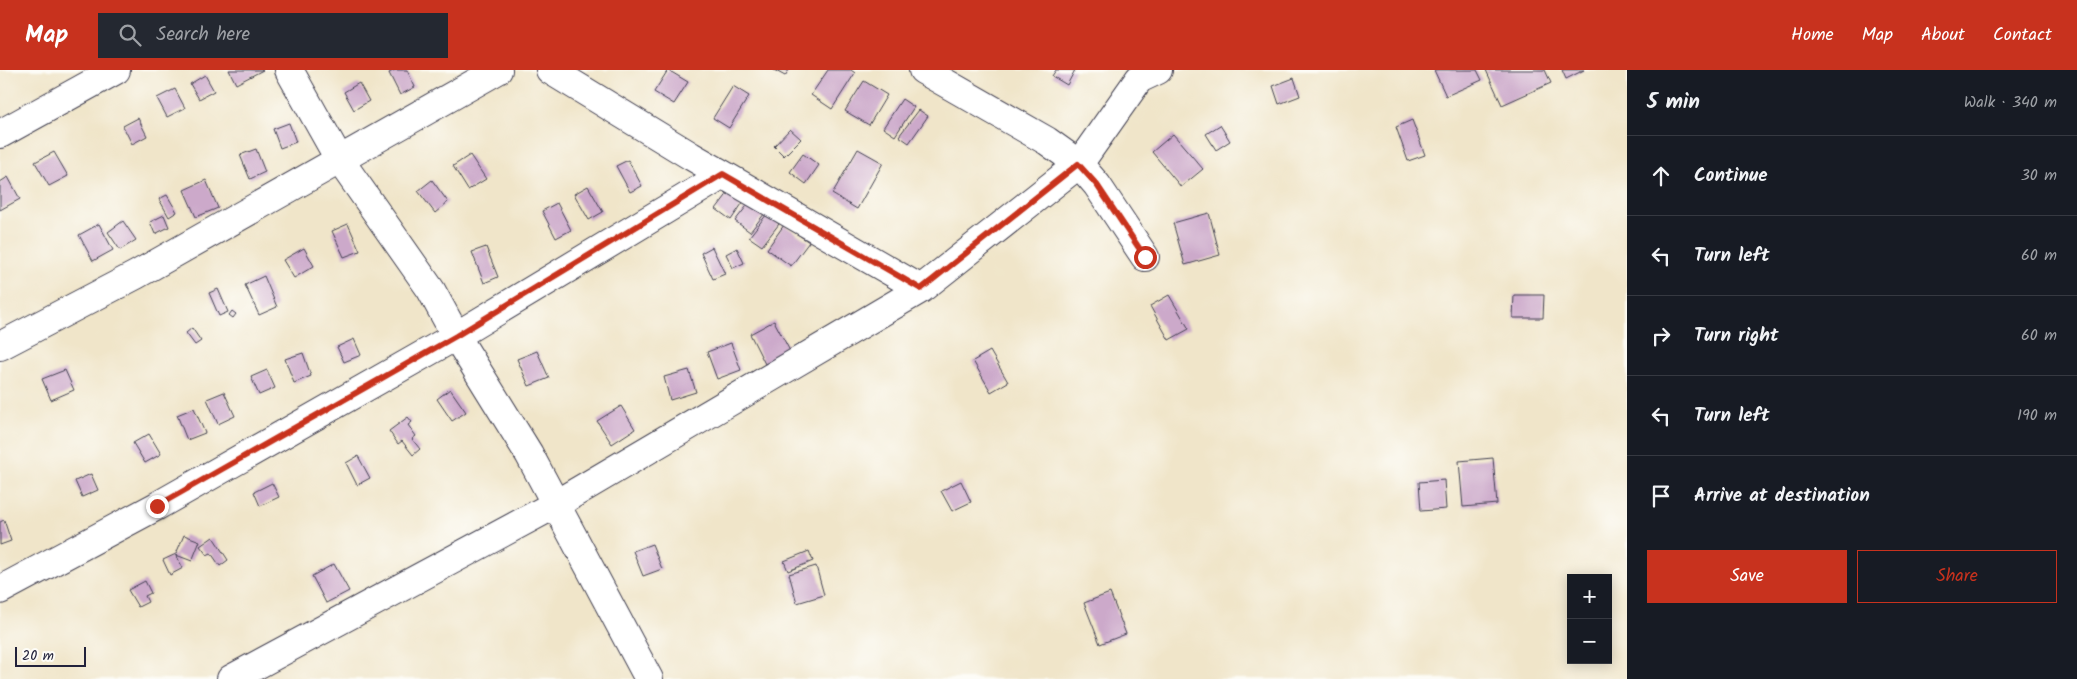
<!DOCTYPE html>
<html lang="en">
<head>
<meta charset="utf-8">
<style>
  :root { --surface:#171b24; --page:#242831; --text:#f1f3f6; --muted:#9ea1a6; --line:#363941; --accent:#c8321e }
  body { margin:0; font-family:Kalam,sans-serif; background:var(--page); color:var(--text) }
  .controls { position:absolute; right:15px; bottom:15px; display:grid; overflow:hidden; border-radius:0px; box-shadow:0 2px 12px #0003 }
  .controls button { width:45px; height:45px; display:grid; place-items:center; padding:0; border:0; border-bottom:1px solid var(--line); background:var(--surface); color:var(--text); font:25px sans-serif }
  .scale { position:absolute; left:15px; bottom:12px; width:71px; box-sizing:border-box; padding-left:5px; border:2px solid #22223b; border-top:0; font-size:14px; line-height:18px; white-space:nowrap; color:#22223b; -webkit-text-stroke:4px #fdfcf7; paint-order:stroke }
  .stop { position:absolute; width:15px; height:15px; margin:-11px; border:4px solid #c8321e; border-radius:50%; background:#fff }
  .stop.end { background:#c8321e; border-color:#fff; box-shadow:0 1px 5px #0008 }
  .list { margin:0; padding:0; list-style:none }
  h2 { display:flex; justify-content:space-between; align-items:center; height:65px; margin:0; padding:0 20px; font-size:21px }
  h2 small { font-size:16px; font-weight:400; color:var(--muted) }
  .list li { display:grid; grid-template-columns:32px 1fr auto; gap:15px; align-items:center; box-sizing:border-box; height:80px; padding:0 20px; border-top:1px solid var(--line) }
  .list b { display:block; font-size:19px; white-space:nowrap }
  .list em { font-size:16px; font-style:normal; color:var(--muted) }
  .actions { display:flex; gap:10px; padding:15px 20px }
  .actions a { flex:1; padding:11px 0; border:1px solid var(--accent); border-radius:0px; text-align:center; font-size:18px; color:var(--accent) }
  .actions .main { background:var(--accent); color:#fff }
  .icon { flex:none; width:28px; height:28px; fill:none; stroke:currentColor; stroke-width:2; stroke-linecap:round; stroke-linejoin:round }
  .map { position:relative; flex:none; width:1627px; height:609px; overflow:hidden }
  header { display:flex; align-items:center; gap:30px; box-sizing:border-box; height:70px; padding:0 25px; background:var(--accent); color:#fff }
  header strong { font-size:24px }
  nav { display:flex; gap:28px; margin-inline-start:auto; font-size:18px }
  .search { width:350px; height:45px; background:var(--page); display:flex; align-items:center; gap:12px; box-sizing:border-box; padding:0 18px; border-radius:0px; color:var(--muted); font-size:19px }
  main { display:flex }
  aside { flex:1; background:var(--surface) }
  .map>svg:first-child { display:block }
</style>
</head>
<body>
<header>
<strong>Map</strong>
<div class="search"><svg class="icon" aria-label="search" viewBox="0 0 24 24"><circle cx="10" cy="10" r="6"/><path d="M15 15l6 6"/></svg>Search here</div>
<nav><a>Home</a><a>Map</a><a>About</a><a>Contact</a></nav>
</header>
<main>
<div class="map">
<svg width="1627" height="609" viewBox="0 0 1627 609">
  <rect width="100%" height="100%" fill="#fdfcf7"/>
  <filter id="ink" filterUnits="userSpaceOnUse"><feTurbulence type="fractalNoise" baseFrequency=".02" numOctaves="2"/><feDisplacementMap in="SourceGraphic" scale="10" xChannelSelector="R" yChannelSelector="G"/><feConvolveMatrix kernelMatrix="1 2 1 2 8 2 1 2 1" color-interpolation-filters="sRGB"/></filter>
  <filter id="wash" filterUnits="userSpaceOnUse"><feTurbulence type="fractalNoise" baseFrequency=".0096" numOctaves="4" result="noise"/><feDisplacementMap in="SourceGraphic" scale="20" xChannelSelector="R" yChannelSelector="G"/><feGaussianBlur stdDeviation="1.12" result="paint"/><feColorMatrix in="noise" values="0 0 0 0 0 0 0 0 0 0 0 0 0 0 0 0 0 1.4 0 .05"/><feComposite in="paint" operator="in"/></filter>
  <g filter="url(#wash)">
    <rect width="100%" height="100%" fill="#f0e5c9"/>
    <g id="blocks">
      <path fill="#cca9ca" d="M229,0H263L236,14Z
        M395,0H407L415,17L400,25L389,3Z
        M668,0L688,12L674,34L654,22Z
        M774,0H789L785,6Z
        M828,0H851L855,3L832,39L811,25Z
        M1056,0H1075L1067,15L1052,6Z
        M1434,0H1477L1482,10L1446,26Z
        M1486,0H1545L1551,13L1502,35Z
        M1562,0H1584L1566,9Z
        M205,5L214,21L199,29L190,14Z
        M1294,8L1300,26L1279,34L1273,16Z
        M864,11L887,25L869,55L845,41Z
        M359,13L369,31L354,40L344,22Z
        M733,16L749,26L729,58L713,48Z
        M175,19L185,38L167,47L157,28Z
        M902,29L914,37L895,66L883,58Z
        M919,40L928,46L909,73L899,66Z
        M138,48L147,66L132,74L123,56Z
        M1412,50L1425,85L1408,91L1396,57Z
        M289,53L296,72L280,78L273,59Z
        M1220,55L1230,71L1216,80L1206,64Z
        M790,59L801,69L784,86L774,76Z
        M1173,64L1203,99L1181,117L1152,82Z
        M256,79L265,102L250,109L240,85Z
        M858,79L883,93L857,139L832,124Z
        M54,82L68,106L49,116L35,92Z
        M803,84L819,95L806,114L790,102Z
        M470,85L486,109L468,120L453,96Z
        M628,90L642,116L630,122L616,96Z
        M8,107L20,129L0,140V112Z
        M206,110L218,138L196,147L184,120Z
        M432,110L448,132L435,143L418,121Z
        M588,116L603,142L589,150L574,124Z
        M732,118L746,128L731,150L716,139Z
        M167,125L177,142L169,147L159,129Z
        M750,132L765,143L750,162L735,151Z
        M557,133L571,160L556,168L542,141Z
        M1209,143L1220,185L1185,195L1173,153Z
        M767,144L779,154L762,176L749,167Z
        M164,145L169,157L155,164L150,152Z
        M123,151L136,170L120,180L108,162Z
        M99,154L113,180L93,191L79,165Z
        M348,154L360,181L344,187L332,161Z
        M784,155L809,172L791,196L767,179Z
        M486,177L498,207L484,213L472,182Z
        M712,177L725,204L713,209L701,183Z
        M304,178L314,196L294,208L283,190Z
        M737,178L744,193L733,198L726,184Z
        M264,206L277,237L259,245L245,215Z
        M218,219L228,242L219,246L209,223Z
        M1169,225L1189,259L1169,270L1150,236Z
        M1514,225H1544L1543,248H1513Z
        M232,241L236,244L233,248L229,245Z
        M774,251L790,281L765,294L750,264Z
        M192,258L201,271L195,275L186,263Z
        M354,269L361,285L344,292L337,277Z
        M731,273L741,300L717,309L707,282Z
        M537,281L549,308L529,316L517,289Z
        M990,281L1008,312L991,322L973,291Z
        M303,283L311,306L294,313L285,289Z
        M65,300L74,320L51,330L42,309Z
        M267,300L275,318L259,325L251,307Z
        M689,300L696,322L670,330L664,307Z
        M450,319L466,342L452,351L437,329Z
        M224,322L235,346L218,354L207,329Z
        M621,336L635,359L612,374L597,351Z
        M194,338L205,363L187,370L177,345Z
        M408,347L412,352L408,355L416,366L412,369L420,379L413,385L402,371L398,374L389,361Z
        M149,364L161,384L145,393L133,373Z
        M358,386L370,408L357,415L346,393Z
        M1493,388L1497,434L1463,437L1459,391Z
        M91,404L98,420L82,427L75,411Z
        M1444,410L1446,439L1421,441L1419,412Z
        M961,411L971,432L952,441L941,421Z
        M272,413L279,427L260,436L254,422Z
        M4,450L11,471L0,475V452Z
        M184,465L200,471L192,491L176,485L183,498L170,505L163,490L176,484Z
        M213,467L228,490L220,496L211,483L207,485L200,476Z
        M652,474L662,499L643,506L633,481Z
        M809,481L813,491L788,501L784,491Z
        M334,494L349,521L326,533L312,506Z
        M816,496L824,525L797,533L789,504Z
        M145,511L151,523L145,526L148,532L138,537L128,520Z
        M1110,523L1126,564L1100,574L1084,533Z"/>
    </g>
  </g>
  <g filter="url(#ink)">
    <use href="#blocks" fill-opacity="0" stroke="#413f50" stroke-width="1"/>
    <g fill="none" stroke-linecap="round" stroke-linejoin="round">
      <g stroke="#413f50" stroke-width="30">
        <path id="street" d="M289,0L339,89L431,220L456,266L529,384L649,609
          M550,0L691,86L921,219
          M923,0L1047,71L1079,94L1097,115L1145,187
          M0,64L116,0
          M0,276L136,205L498,0
          M0,520L157,436L456,266L723,105
          M231,609L556,434L921,219L1079,94L1139,9L1158,0"/>
      </g>
      <use href="#street" stroke="#fff" stroke-width="28"/>
    </g>
  </g>
  <g fill="none" stroke-linecap="round" stroke-linejoin="round" filter="url(#ink)">
    <path stroke="#c8321e" stroke-width="6" d="M157,436L456,266L723,104L921,219L1078,94L1097,115L1145,187"/>
  </g>
</svg>
<div class="controls">
<button>+</button>
<button>−</button>
</div>
<div class="scale">20 m</div>
<div class="stop" style="left:1145px;top:187px"></div>
<div class="stop end" style="left:157px;top:436px"></div>
</div>
<aside>
<h2>5 min<small>Walk · 340 m</small></h2>
<ul class="list">
<li><svg class="icon" aria-label="ahead" viewBox="0 0 24 24"><path d="M12 20V5M6 11l6-6 6 6"/></svg><div><b>Continue</b></div><em>30 m</em></li>
<li><svg class="icon" aria-label="left" viewBox="0 0 24 24"><path d="M17 20v-9H6M10 6l-5 5 5 5"/></svg><div><b>Turn left</b></div><em>60 m</em></li>
<li><svg class="icon" aria-label="right" viewBox="0 0 24 24"><path d="M7 20v-9h11M14 6l5 5-5 5"/></svg><div><b>Turn right</b></div><em>60 m</em></li>
<li><svg class="icon" aria-label="left" viewBox="0 0 24 24"><path d="M17 20v-9H6M10 6l-5 5 5 5"/></svg><div><b>Turn left</b></div><em>190 m</em></li>
<li><svg class="icon" aria-label="arrive" viewBox="0 0 24 24"><path d="M6 21V4h12l-3 4 3 4H6"/></svg><div><b>Arrive at destination</b></div></li>
</ul>
<div class="actions"><a class="main">Save</a><a>Share</a></div>
</aside>
</main>
</body>
</html>
